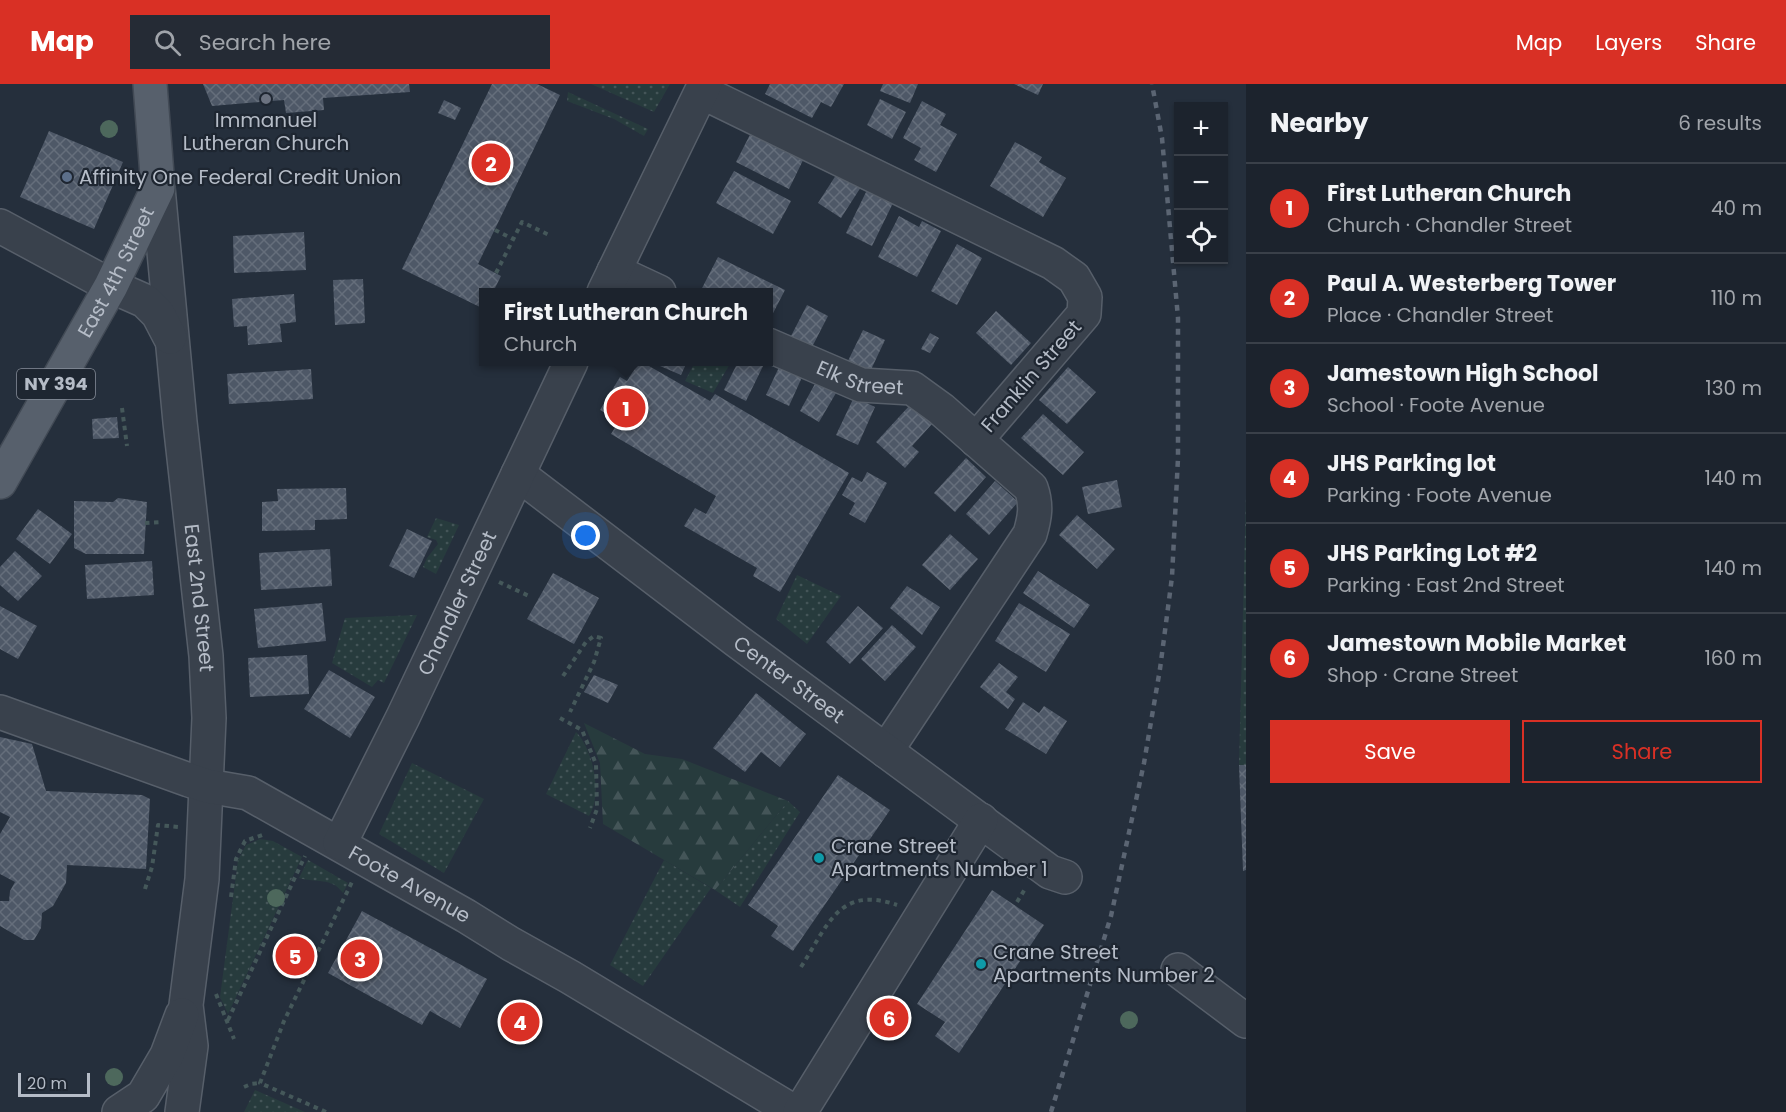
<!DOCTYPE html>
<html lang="en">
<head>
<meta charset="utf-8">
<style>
  :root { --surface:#1c232d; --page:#252b35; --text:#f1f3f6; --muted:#a0a4aa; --line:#3a4049; --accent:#d93025 }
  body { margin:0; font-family:Poppins,sans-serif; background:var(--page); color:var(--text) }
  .controls { position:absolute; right:18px; top:18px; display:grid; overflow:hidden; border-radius:0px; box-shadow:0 2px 4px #0004 }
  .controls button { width:54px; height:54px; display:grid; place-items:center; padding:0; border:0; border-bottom:2px solid var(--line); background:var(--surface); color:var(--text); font:30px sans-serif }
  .scale { position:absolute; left:18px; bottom:15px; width:72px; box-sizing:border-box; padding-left:6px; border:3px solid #b5bcc7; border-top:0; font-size:16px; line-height:21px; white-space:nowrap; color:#b5bcc7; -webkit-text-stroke:4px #1e2631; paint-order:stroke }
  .you { position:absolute; left:586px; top:452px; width:21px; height:21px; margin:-15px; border:4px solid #fff; border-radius:50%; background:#1a73e8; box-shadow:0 0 0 9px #1a73e833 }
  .badge { display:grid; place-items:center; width:39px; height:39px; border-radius:50%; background:var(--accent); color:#fff; font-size:20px; font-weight:700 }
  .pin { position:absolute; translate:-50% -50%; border:3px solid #fff; box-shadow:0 2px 6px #0006 }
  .popup { position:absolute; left:479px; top:204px; width:294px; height:78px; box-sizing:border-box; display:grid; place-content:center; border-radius:0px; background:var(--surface); filter:drop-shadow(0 2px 4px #0005); font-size:20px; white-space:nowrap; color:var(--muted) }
  .popup b { font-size:22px; color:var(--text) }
  .popup::after { content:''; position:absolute; left:50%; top:100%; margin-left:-12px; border:12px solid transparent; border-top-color:var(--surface) }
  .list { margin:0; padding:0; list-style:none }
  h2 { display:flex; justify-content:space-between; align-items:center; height:78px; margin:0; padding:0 24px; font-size:26px }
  h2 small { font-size:20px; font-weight:400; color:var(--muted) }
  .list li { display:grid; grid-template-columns:39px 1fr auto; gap:18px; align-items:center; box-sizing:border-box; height:90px; padding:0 24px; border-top:2px solid var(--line) }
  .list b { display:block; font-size:22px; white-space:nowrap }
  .list p { margin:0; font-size:20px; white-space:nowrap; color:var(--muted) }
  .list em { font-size:20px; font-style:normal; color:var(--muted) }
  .actions { display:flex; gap:12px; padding:18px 24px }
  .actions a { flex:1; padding:14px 0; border:2px solid var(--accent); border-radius:0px; text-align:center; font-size:21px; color:var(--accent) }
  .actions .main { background:var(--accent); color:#fff }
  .icon { flex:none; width:33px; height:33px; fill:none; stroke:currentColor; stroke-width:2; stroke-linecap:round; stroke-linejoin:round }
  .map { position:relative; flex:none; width:1246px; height:1028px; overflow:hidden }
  header { display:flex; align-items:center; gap:36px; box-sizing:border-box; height:84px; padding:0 30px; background:var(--accent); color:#fff }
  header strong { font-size:28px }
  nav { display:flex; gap:33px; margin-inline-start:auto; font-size:21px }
  .search { width:420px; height:54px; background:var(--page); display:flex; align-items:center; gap:15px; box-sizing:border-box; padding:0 21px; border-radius:0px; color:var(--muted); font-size:22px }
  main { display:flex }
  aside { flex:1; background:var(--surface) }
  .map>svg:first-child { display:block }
</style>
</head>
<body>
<header>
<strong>Map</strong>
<div class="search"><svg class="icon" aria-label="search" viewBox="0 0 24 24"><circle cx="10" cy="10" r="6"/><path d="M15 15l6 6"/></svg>Search here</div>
<nav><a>Map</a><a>Layers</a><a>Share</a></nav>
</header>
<main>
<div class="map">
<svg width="1246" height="1028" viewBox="0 0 1246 1028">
  <defs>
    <pattern id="grass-dots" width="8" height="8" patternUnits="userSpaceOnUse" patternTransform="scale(1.5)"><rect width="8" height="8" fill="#273b3d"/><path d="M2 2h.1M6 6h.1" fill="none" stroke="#445558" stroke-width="1.8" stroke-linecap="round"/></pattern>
    <pattern id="forest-firs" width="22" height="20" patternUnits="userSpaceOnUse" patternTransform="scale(1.5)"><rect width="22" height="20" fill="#273b3d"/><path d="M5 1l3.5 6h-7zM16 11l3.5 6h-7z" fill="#445558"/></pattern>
    <pattern id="building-cross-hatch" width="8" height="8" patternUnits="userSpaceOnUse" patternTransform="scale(1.5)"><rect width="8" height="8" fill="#4e5867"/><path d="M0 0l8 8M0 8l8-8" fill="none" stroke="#656e7b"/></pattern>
  </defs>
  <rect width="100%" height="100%" fill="#252f3c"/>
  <path fill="url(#grass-dots)" d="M591,0H670L654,28Z
    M568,8L648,45L644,52L614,35L567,17Z
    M695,278H731L713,309L685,297Z
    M1246,410V681H1239Z
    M436,434L459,441L436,490L423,483L427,474L438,460L436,456L427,453Z
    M797,491L841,512L807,560L776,535Z
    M417,531L384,599L378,596L372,603L332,579L345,534Z
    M576,648C593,665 603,711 589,732L546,710Z
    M412,679L484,715L444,789L379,750Z
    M788,717L800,728L740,823L715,806Z
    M260,755L273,757L302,773L228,930L220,913L238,776L246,761Z
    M308,776L348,799L343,809C332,793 315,799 299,794Z
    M664,776L711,804L643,902L610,881Z
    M255,1006L305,1028H244Z"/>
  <path fill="url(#forest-firs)" d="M584,639L645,670L682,675L788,717L715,806L603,740L600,679Z"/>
  <path fill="url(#building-cross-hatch)" d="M203,0H409L410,8L323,14L324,26L286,29L284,16L212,22Z
    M492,0H537L560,11L478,180L501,192L493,208H484V225L402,185Z
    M770,0H844L831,23L821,18L812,34L765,10Z
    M883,0H918L910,19L880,7Z
    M1014,0H1043L1038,11Z
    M880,15L906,28L892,55L867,41Z
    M444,16L461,24L455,36L438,29Z
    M922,17L946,30L940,41L957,50L936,88L914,76L921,64L903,54Z
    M756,39L808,66L789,105L736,78Z
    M49,47L123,78L94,145L20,113Z
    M1015,58L1042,73L1039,78L1066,94L1043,133L990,102Z
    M734,87L791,117L773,150L716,119Z
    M838,88L861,103L841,134L818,119Z
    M867,106L893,119L872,162L846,149Z
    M899,132L919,143L922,137L941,147L917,193L878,173Z
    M304,148L306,186L234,189L233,152Z
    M957,160L982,174L957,221L931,207Z
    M718,173L785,206L768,239V208H700Z
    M363,195L365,239L335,241L333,196Z
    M294,210L296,238L280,240L282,258L248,261L247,242L234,243L232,215Z
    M807,221L828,232L811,265L790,254Z
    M996,227L1031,259L1011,281L976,249Z
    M863,246L885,256L868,292L846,281Z
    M930,249L939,254L930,269L921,265Z
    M639,278H642L710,317L715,310L849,389L780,508L753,492L757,484L684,442L695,424L706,430L716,412L611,350L619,337L600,326L620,293L627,297Z
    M662,278H687L681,291L660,282Z
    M738,278H765L746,317L724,306Z
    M780,281L803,291L789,322L766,311Z
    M1068,283L1096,308L1067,340L1039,316Z
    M311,285L313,315L229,320L227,290Z
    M816,298L836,309L819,338L800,327Z
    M854,313L875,323L858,361L836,351Z
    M910,321L932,340L912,362L919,368L905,384L876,358Z
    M1043,330L1084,368L1063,391L1021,354Z
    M117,333L119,354L93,355L92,335Z
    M966,374L986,393L955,428L934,409Z
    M867,388L887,399L865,439L849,430L855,419L842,411L852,393L862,398Z
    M1117,396L1122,423L1088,430L1082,403Z
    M995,397L1018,418L989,451L966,430Z
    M346,404L347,435L315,436V446L262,447V418L278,417L277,405Z
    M118,414L147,418L144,470H86L74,464V417L113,418Z
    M38,425L72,450L50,480L16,455Z
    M1077,431L1115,465L1097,485L1059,451Z
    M407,445L432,457L414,494L389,482Z
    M950,450L978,475L950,506L922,481Z
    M330,465L332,502L261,506L259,469Z
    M15,467L42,492L18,517L0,501V483Z
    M152,477L154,511L87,515L85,481Z
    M1038,487L1090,521L1074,544L1023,509Z
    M553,489L599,514L574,560L527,535Z
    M907,502L940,523L922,551L890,524Z
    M322,519L326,557L258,564L254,525Z
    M1019,519L1070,550L1046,588L995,557Z
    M0,522L37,542L18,575L0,565Z
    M858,522L883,544L850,580L826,558Z
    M892,541L916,563L885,597L861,575Z
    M307,571L309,610L250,613L248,574Z
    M999,579L1018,593L1006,608L1015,615L1008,625L980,603Z
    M329,586L375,613L350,654L304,625Z
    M594,591L618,601L608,619L584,608Z
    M756,609L806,650L780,683L761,668L745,688L713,664Z
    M1023,618L1039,629L1044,622L1067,637L1046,670L1005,645Z
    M0,653L32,660L46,707L142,711L150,715L146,785L67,781L66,799L53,822L42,829L41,844L34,856H24L0,842V817H9L10,807L15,798L0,790V750L10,733L0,728Z
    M1239,681H1246V786L1243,787Z
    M838,691L890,726L793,867L771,852L778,842L748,821Z
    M992,806L1044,841L959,969L935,952L945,938L917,920Z
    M362,827L487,895L460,944L430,927L422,941L328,889Z"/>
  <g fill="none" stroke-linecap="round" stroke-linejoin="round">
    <g stroke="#575f6a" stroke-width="36">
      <g id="minor">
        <path d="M702,8L1053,179L1074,194L1085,213L1084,230L976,356"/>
        <path id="s1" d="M158,104L180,338L206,572L209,634L202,795L186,921L191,962L182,1028"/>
        <path d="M0,142L111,202L145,217L158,230L170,253"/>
        <path d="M614,187L659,208"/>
        <path d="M604,208L705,0"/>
        <path id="s2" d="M768,261L861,301L912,304L941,325L1031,404C1037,421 1035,433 1030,450L886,667"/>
        <path id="s3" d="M518,390L737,557L1050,788L1065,793"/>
        <path id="s4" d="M0,628L189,696L207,702L248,709L466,832L511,860L570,893L794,1028"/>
        <path id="s5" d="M340,759L403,633L571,278"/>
        <path d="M1178,886L1246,937"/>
        <path d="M119,1028L143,1012L167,971L182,931"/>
        <path d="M800,1028L981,736"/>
      </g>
    </g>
    <g stroke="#424a55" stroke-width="36">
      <g id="major">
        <path id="s6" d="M0,398L111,202L158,104L150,0"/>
      </g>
    </g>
    <path stroke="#45585a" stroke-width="4" stroke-dasharray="4.5 4.5" stroke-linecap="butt" d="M495,146L513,155
      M496,189L522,138L549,151
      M122,324L127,362
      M145,439L163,438
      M499,498L529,512
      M563,592L586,558L594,552L601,554L594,578L570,628
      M560,634L582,646L596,680L597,725L590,744
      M145,805L152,783L158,741L178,743
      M231,813L236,775L245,757L265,750
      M1017,818L1025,805
      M801,883C828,841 839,801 897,821
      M216,910L234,955
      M228,936L305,772
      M244,1003L251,1000L260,999
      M326,1028L260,999L284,937L352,798"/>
    <use href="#minor" stroke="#39414c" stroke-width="33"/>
    <use href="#major" stroke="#57606c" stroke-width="33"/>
    <path stroke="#5b6573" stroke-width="4.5" stroke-dasharray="6 6" stroke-linecap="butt" d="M1051,1028L1111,832L1144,679L1160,585L1172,493L1178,374V234L1162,54L1152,0"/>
  </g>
  <g fill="#4d685c">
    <circle cx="109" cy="45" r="9"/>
    <circle cx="276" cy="814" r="9"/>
    <circle cx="1129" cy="936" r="9"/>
    <circle cx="114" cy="993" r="9"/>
  </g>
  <circle fill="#6b7280" stroke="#1e2631" stroke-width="2" cx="266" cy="15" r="6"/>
  <circle fill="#5c6f8a" stroke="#1e2631" stroke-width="2" cx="67" cy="93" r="6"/>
  <g fill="#0f9aa8" stroke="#1e2631" stroke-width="2">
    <circle cx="819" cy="774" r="6"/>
    <circle cx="981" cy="880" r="6"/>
  </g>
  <g text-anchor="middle" stroke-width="4.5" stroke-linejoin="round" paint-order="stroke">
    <rect fill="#1e2631" stroke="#888f9a" stroke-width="1.5" x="17" y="285" width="78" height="30" rx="4.5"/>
    <g font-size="18" font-weight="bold" fill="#b5bcc7">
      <text x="56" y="306">NY 394</text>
    </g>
    <g font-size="20" fill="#b5bcc7" stroke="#1e2631" text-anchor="start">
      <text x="266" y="43" text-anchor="middle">Immanuel<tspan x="266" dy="23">Lutheran Church</tspan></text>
      <text x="79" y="100">Affinity One Federal Credit Union</text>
      <text x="831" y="769">Crane Street<tspan x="831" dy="23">Apartments Number 1</tspan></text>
      <text x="993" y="875">Crane Street<tspan x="993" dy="23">Apartments Number 2</tspan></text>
    </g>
    <g font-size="20" fill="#b5bcc7" stroke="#1e2631">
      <text dy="7" stroke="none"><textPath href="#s6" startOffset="240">East 4th Street</textPath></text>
      <text dy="7" stroke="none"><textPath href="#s2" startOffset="99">Elk Street</textPath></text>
      <text transform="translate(1031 292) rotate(-49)" y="7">Franklin Street</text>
      <text dy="7" stroke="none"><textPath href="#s1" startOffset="412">East 2nd Street</textPath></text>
      <text dy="7" stroke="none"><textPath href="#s5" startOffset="267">Chandler Street</textPath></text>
      <text dy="7" stroke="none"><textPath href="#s3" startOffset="340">Center Street</textPath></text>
      <text dy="7" stroke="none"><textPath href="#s4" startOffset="447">Foote Avenue</textPath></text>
    </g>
  </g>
</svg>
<div class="controls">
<button>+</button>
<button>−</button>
<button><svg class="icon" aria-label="locate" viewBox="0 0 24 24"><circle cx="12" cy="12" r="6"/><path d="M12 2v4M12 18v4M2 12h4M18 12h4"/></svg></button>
</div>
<div class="scale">20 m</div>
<div class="you"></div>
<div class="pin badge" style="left:626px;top:324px">1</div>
<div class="popup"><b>First Lutheran Church</b>Church</div>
<div class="pin badge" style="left:491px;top:79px">2</div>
<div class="pin badge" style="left:360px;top:875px">3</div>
<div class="pin badge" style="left:520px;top:938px">4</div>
<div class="pin badge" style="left:295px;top:872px">5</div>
<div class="pin badge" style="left:889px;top:934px">6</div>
</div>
<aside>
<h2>Nearby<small>6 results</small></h2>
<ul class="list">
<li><span class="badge">1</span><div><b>First Lutheran Church</b><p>Church · Chandler Street</p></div><em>40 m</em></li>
<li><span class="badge">2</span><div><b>Paul A. Westerberg Tower</b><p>Place · Chandler Street</p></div><em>110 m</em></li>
<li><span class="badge">3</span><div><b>Jamestown High School</b><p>School · Foote Avenue</p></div><em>130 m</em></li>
<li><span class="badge">4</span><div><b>JHS Parking lot</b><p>Parking · Foote Avenue</p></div><em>140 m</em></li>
<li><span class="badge">5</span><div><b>JHS Parking Lot #2</b><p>Parking · East 2nd Street</p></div><em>140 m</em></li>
<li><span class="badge">6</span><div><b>Jamestown Mobile Market</b><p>Shop · Crane Street</p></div><em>160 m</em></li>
</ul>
<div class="actions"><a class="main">Save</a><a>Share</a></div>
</aside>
</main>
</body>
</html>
